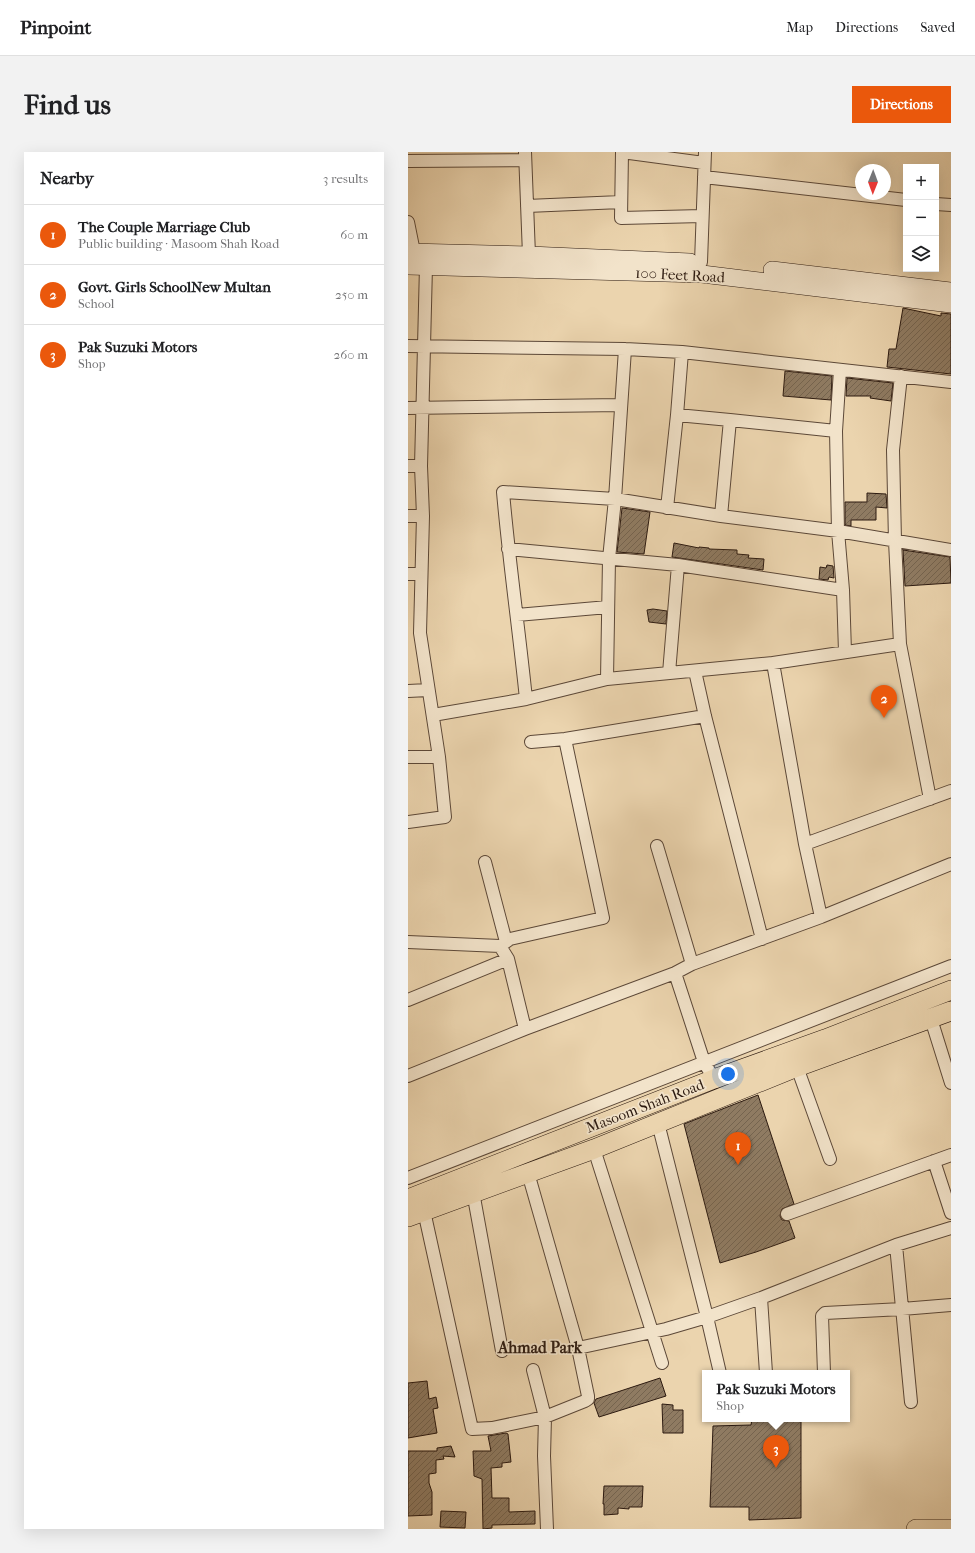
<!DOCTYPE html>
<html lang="en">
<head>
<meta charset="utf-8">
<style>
  :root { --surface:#fff; --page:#f2f2f2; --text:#202124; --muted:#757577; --line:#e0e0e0; --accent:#ea580c }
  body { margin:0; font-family:"IM FELL French Canon",serif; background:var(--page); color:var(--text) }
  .controls { position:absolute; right:12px; top:12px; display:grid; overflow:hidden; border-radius:0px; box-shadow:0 4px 16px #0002 }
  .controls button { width:36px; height:36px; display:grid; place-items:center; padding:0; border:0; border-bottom:1px solid var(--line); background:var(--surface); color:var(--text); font:20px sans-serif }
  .compass { position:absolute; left:447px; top:12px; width:36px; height:36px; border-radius:50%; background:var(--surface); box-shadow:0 4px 16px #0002; rotate:181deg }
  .you { position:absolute; left:320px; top:922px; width:14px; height:14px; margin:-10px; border:3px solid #fff; border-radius:50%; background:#1a73e8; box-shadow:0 0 0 6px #1a73e833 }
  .badge { display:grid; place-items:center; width:26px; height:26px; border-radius:50%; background:var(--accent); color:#fff; font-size:13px; font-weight:700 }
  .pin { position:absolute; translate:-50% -33px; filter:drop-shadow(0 1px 2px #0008) }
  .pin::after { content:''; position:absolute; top:21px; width:14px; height:12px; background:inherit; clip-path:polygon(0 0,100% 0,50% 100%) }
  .popup { position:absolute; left:294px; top:1218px; width:148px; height:52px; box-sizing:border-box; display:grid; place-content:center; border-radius:0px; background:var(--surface); filter:drop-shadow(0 1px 3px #0005); font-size:13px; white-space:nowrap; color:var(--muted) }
  .popup b { font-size:15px; color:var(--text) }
  .popup::after { content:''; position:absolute; left:50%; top:100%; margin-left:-8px; border:8px solid transparent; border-top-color:var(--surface) }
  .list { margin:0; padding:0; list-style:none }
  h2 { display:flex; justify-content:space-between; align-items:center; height:52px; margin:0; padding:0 16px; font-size:17px }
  h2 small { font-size:13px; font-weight:400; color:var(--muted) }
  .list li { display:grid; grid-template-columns:26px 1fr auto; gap:12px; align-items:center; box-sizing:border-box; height:60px; padding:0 16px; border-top:1px solid var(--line) }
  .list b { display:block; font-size:15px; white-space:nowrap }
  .list p { margin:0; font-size:13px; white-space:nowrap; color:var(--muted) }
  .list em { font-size:13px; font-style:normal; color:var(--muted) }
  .icon { flex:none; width:22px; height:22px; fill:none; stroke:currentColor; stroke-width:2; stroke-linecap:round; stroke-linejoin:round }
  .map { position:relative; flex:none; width:543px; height:1377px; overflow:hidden; border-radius:0px }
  header { display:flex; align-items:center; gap:24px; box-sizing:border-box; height:56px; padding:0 20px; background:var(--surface); border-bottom:1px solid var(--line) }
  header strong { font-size:19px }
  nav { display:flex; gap:22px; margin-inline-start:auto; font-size:14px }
  .intro { display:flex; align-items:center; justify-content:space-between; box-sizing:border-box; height:96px; padding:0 24px }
  h1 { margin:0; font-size:28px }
  .button { padding:10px 18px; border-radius:0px; background:var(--accent); color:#fff; font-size:14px; font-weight:700 }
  main { display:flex; gap:24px; padding:0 24px }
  aside { flex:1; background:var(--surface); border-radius:0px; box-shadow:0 4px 16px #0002 }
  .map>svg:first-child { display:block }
</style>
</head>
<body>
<header>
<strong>Pinpoint</strong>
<nav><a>Map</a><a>Directions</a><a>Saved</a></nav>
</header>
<div class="intro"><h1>Find us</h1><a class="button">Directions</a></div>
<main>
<aside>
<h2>Nearby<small>3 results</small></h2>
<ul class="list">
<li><span class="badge">1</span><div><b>The Couple Marriage Club</b><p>Public building · Masoom Shah Road</p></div><em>60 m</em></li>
<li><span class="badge">2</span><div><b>Govt. Girls SchoolNew Multan</b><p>School</p></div><em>250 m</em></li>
<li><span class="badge">3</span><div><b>Pak Suzuki Motors</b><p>Shop</p></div><em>260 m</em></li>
</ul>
</aside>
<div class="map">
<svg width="543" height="1377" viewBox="0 0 543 1377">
  <defs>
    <pattern id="building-hatch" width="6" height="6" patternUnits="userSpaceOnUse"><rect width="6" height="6" fill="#8f7b62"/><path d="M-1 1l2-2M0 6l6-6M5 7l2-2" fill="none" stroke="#75644f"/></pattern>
  </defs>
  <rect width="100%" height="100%" fill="#ebd4ae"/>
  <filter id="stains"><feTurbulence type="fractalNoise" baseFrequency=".005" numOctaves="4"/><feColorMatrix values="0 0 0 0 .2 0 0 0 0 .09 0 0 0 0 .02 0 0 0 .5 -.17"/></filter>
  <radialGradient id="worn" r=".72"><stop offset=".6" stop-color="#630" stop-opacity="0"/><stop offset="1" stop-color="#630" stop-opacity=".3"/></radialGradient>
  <path fill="url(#building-hatch)" stroke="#2c1a10" d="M495,156L533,164V161L543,162V222L479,215L481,197H488Z
    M377,219L424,224L423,248L375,244Z
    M439,226L485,231L483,249L462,246L463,244H438Z
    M459,341L478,342L479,356L468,355V368H443V374L437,373V350H459Z
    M214,356L242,360L236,402L209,400Z
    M266,391L291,396V395L301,396V397L329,398V402L341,403L340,406L356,407L355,418L264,405Z
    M495,398L542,405L543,431L497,434Z
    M419,413L425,414L426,426L421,425L420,428L411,427L412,415L418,416Z
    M245,457L259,459L258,472L241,470L239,458Z
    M350,943L386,1052L374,1057L372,1064L374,1068L381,1069L387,1086L348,1100L312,1111L276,972Z
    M252,1226L258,1244L191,1265L186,1251L188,1247Z
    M19,1229L21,1247L28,1245L30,1256L25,1257L29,1281L0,1286V1231Z
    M254,1252L265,1253V1258H275V1281H255Z
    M344,1267H393V1366L341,1368V1355H302L305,1274L343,1273Z
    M98,1281L100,1282L103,1310L94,1311V1315L83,1316L84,1346H101V1360L127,1359V1372L84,1373V1376L75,1377L74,1327L66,1324L65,1299H83L80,1284Z
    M43,1294L47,1305L35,1304L36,1307L28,1308V1321L21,1322V1331L24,1340V1363L0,1364V1299H29V1296Z
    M196,1334H235L234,1355H221V1357L210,1356V1362L196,1363V1352H195Z
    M33,1359L58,1360L57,1376L32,1375Z"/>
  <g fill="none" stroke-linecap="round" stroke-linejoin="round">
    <g stroke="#5c4838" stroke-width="14">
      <path id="street" d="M117,0L121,103
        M214,0L213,66L294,64
        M214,0L296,11
        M0,9L117,8
        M296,25L498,48
        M528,52L543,53
        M119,54L213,50
        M0,70L6,100
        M293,110L297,0
        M0,194L217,197L274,200L543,230
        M493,224L485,298L487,389L492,492L522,647
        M0,256L213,253
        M269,263L322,268
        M428,279L432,218
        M0,314H13
        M259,356L269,263L274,200
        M0,364H15
        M313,364L322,268L428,279L430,379L435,438L437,500
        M100,397L270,413L435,438
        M0,422H13
        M109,463L200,455
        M365,511L397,692L413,765
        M287,519L297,564L354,787
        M261,521L270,413
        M199,527L201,407L207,347L217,197
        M0,539L20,538
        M118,547L199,527L365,511L492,492
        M25,563L118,547C111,478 101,409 95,340L207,347L313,364L430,379L543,398
        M123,590L157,587L297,564
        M0,605H31
        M0,670L37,665L31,605L12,481L15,364L13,314L18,114
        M397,692L543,639
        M249,694L284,812
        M77,710L98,790
        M0,790L92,794L100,807L117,877
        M92,794L102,787L195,766L157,587
        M267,821L296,910L306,927
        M0,848L100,807
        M523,867L543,931
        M389,915L422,1007
        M0,924L117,877L267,821L284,812L413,765L543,712
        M250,971L299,1165L312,1221
        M186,997L254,1211
        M526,1009L543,1061
        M0,1026L543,814
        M65,1040L94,1199
        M16,1059L64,1277L84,1276L137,1265L177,1249L180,1247V1244L170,1196L120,1021
        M379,1062L543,1003
        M488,1093L503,1250
        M353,1146L358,1221
        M170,1196L258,1177L299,1165L353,1146L488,1093L543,1076
        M125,1218L137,1265L136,1304L139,1377
        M416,1221L414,1164L417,1161L494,1157L543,1153"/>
    </g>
    <g stroke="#2c1a10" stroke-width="18">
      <path id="secondary" d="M0,100L121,103L282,110
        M0,114L294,122L543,152
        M364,118L543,139"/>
    </g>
    <g stroke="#2c1a10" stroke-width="20">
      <path id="primary" d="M0,1047L306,927L417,887L543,838
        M0,1065L186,997L389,915L543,859
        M508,1377H543"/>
    </g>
    <use href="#street" stroke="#f2e3ca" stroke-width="12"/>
    <use href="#secondary" stroke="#f2e3ca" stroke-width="17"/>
    <use href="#primary" stroke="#ebd4ae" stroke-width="19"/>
  </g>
  <g text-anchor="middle" stroke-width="3.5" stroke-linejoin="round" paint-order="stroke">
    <g font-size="15" fill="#2c1a10" stroke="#f2e3ca">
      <text transform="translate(272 123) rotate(3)" y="5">100 Feet Road</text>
      <text transform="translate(237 954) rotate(-21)" y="5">Masoom Shah Road</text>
    </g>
    <g font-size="16" font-weight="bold" fill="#2c1a10" stroke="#f2e3ca">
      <text x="132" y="1201">Ahmad Park</text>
    </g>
  </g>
  <rect width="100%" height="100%" filter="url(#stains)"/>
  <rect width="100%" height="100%" fill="url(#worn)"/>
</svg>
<div class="controls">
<button>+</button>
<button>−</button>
<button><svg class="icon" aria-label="layers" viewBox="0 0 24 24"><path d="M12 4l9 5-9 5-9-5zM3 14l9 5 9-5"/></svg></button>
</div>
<svg class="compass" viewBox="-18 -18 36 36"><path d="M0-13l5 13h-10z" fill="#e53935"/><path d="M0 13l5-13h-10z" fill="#757577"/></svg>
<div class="you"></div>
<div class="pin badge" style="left:330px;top:1013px">1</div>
<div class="pin badge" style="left:476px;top:566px">2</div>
<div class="pin badge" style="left:368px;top:1316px">3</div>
<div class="popup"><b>Pak Suzuki Motors</b>Shop</div>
</div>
</main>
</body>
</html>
